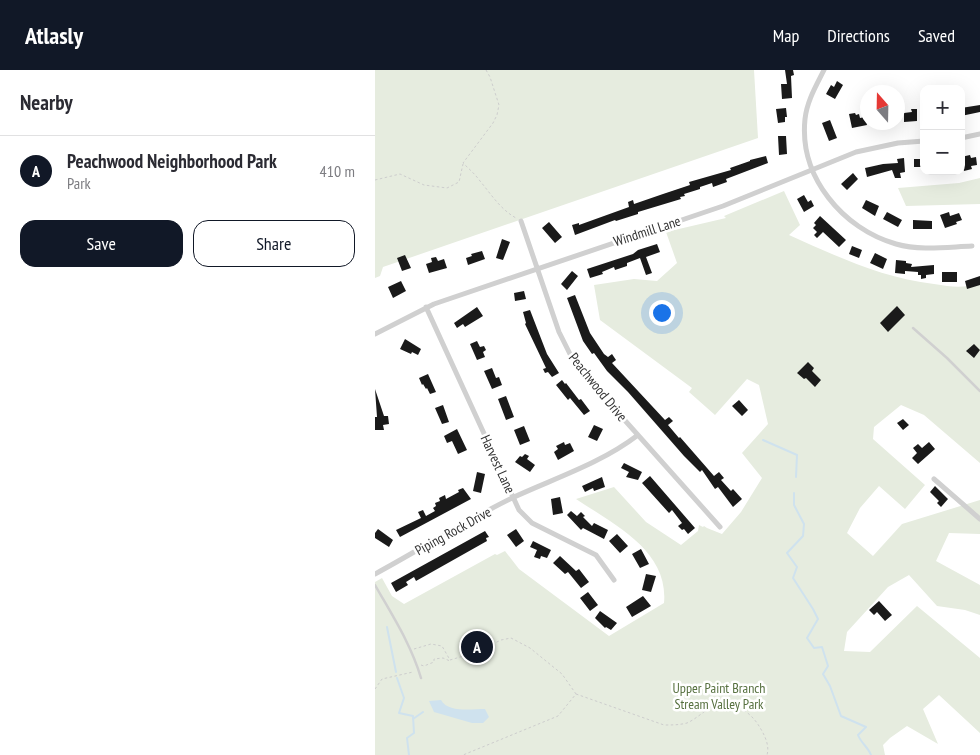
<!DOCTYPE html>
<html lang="en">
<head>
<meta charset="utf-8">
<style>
  :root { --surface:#fff; --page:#f2f2f3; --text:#2b2b33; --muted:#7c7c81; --line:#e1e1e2; --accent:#111827 }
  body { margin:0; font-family:"PT Sans Narrow",sans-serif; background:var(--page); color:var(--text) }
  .controls { position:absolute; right:15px; top:15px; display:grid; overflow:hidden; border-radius:10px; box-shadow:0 5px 20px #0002 }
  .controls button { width:45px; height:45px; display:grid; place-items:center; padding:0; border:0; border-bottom:1px solid var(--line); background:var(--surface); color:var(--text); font:25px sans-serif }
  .compass { position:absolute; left:485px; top:15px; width:45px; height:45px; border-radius:50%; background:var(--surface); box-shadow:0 5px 20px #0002; rotate:340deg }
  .you { position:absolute; left:286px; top:242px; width:18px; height:18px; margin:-12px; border:4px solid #fff; border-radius:50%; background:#1a73e8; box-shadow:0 0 0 8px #1a73e833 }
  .badge { display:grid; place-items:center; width:32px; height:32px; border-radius:50%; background:var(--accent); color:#fff; font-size:16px; font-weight:700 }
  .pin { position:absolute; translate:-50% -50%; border:2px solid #fff; box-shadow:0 1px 5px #0006 }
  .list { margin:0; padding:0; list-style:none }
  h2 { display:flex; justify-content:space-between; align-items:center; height:65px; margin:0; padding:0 20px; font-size:21px }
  h2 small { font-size:16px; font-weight:400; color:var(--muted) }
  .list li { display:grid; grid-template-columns:32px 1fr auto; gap:15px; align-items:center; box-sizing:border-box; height:70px; padding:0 20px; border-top:1px solid var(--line) }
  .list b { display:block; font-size:19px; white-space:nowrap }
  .list p { margin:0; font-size:16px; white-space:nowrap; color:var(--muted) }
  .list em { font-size:16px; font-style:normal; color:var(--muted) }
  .actions { display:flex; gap:10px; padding:15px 20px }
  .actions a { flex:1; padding:11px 0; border:1px solid var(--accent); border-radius:15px; text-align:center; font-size:18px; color:var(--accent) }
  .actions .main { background:var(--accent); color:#fff }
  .map { position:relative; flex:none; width:605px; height:685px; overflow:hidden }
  header { display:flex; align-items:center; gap:30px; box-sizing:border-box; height:70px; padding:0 25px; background:var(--accent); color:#fff }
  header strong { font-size:24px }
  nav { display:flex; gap:28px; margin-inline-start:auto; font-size:18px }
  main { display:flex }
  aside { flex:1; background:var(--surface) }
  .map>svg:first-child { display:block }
</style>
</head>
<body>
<header>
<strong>Atlasly</strong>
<nav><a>Map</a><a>Directions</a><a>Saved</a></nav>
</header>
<main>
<aside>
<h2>Nearby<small></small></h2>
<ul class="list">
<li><span class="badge">A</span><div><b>Peachwood Neighborhood Park</b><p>Park</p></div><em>410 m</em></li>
</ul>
<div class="actions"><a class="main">Save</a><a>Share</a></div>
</aside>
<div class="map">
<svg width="605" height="685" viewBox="0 0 605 685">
  <rect width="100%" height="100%" fill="#fff"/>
  <path fill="#e6ecdf" d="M0,0H379L383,68L8,197L5,206L0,208Z
    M605,108V134L531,136L523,118L584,113Z
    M409,121L425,155L414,165C461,186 507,208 559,214C577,217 587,218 605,214V393L549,345L526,335L499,357L498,369L550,415L530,439L504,416L485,438L472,463L498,486L527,454L605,430V464L574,463L561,491L605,515V545L590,540L562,536L534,505L513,517L472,562L469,581L495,582L542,536L605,588V663L564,625L548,639L563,674L532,656L515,668L508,675L510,685H0V512L7,508L17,526L29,534L120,484L122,485L130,481L144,499L234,566L289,533C294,480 238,454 201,429L239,417L271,452L306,475L323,461L324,455L328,457L329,456L332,458L347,464L366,442L387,408L367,383L393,354L384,315L372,309L340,345L314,322L317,318L225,250L219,215L259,209L282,211L302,193L291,162L351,148L349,146Z"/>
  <path fill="#cfe2ee" d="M66,630C73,643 97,639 110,639L114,647L108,653H97L59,642L54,631Z"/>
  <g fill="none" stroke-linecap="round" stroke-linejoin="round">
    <path stroke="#cfe2ee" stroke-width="2" d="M388,370L422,385L421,407
      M419,423V435L429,454L428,466L412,483L422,497L418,508L438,539L443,549L432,568L439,578L447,577L453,596L448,604L455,616L466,646L491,657L483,665C486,673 493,677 496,685
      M12,557L21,602
      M22,608L29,628L24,643L38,646L39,663L32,668L34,685
      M38,649L48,642"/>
  </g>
  <path fill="#1a1a1a" d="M410,0H418L419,5L416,6L417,28L407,29L406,14H412Z
    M462,11L468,15L460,29L451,24L456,15L459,17Z
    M605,35V42L586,46V38Z
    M411,38L412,47H410V52L403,53L401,39Z
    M536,39H542V51L529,52V43L537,42Z
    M480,43L481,45L484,44L485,48L490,47L492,55L477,58L474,44Z
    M455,50L462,68L454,71L447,53Z
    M403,66H411L412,84L404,85Z
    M595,85L596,88L601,87L602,95L596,96L597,99L589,101L588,96L586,97V87Z
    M391,86L393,93L351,109L352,112L338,117L337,113L325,117V119L309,124L310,126L305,127L306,129L263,142V144L241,151L240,150L200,165L197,155L204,153V155L254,137L253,132L258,130L259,134L288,124L315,115L314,112L356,100L355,98L375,91V90Z
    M529,88L530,102L525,103L526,108H520L517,100L492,107L490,98L508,94L523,93L522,89Z
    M539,89H549V97H539Z
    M478,103L483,109L472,120L466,114Z
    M429,125L433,132L436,130L439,136L429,142L422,129Z
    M491,130L504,136L500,146L487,138Z
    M512,142L527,150L523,157L508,149Z
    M574,142L575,146L584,143L587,150L581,152L582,154L570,158L565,145Z
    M445,146L471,170L464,177L448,162L442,168L439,165L442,162L438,158L441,155L439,153Z
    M538,150L557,151V159H538Z
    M174,152L187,167L180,173L167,158Z
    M127,169L135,172L128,190L121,188Z
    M282,174L285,182L271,187L277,203L271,205L265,188L252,193V196L240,200L239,197L227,202L228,204L215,208L212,199L258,184L263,180Z
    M477,176L487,180L484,188L474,184Z
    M107,181L110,189L93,195L91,188L97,186L96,184Z
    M500,183L512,189L508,199L495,193Z
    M30,185L36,198L27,201L22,188Z
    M61,187L63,191L69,189L72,198L54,203L51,194L57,192L56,188Z
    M521,190L531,191V193L537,194L536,197L559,195V204L551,205V208L546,209V205H543V202L530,201V204L520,203Z
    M197,201L203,206L192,220L186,214Z
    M567,202H582V212H567Z
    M605,206V215L592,219L590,211Z
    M26,211L31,221L18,228L13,217Z
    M149,221L151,229L140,231L139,223Z
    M200,225L215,263L229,284L233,287L237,284L241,290L237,293L290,350L294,347L298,351L293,355L304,368L305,367L339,406L344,402L349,408L346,410L356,421L358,419L367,429L358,437L343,417L340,419L327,400L325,402L309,386L253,322L232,301L219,283L217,284L208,271L192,228Z
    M522,236L530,245L513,262L505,253Z
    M102,237L108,246L90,257L88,254L82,258L79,253Z
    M155,240L172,284L184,303L177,307L173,302L170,303L168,299L171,298L150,254L151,253L148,242Z
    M30,269L46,279L43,285L37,282L36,284L25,279Z
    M102,271L105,277L109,276L111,280L108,282L110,287L102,290L95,274Z
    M599,274L605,280L599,288L591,281Z
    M433,292L439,298L437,301L446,310L440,317L431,308L429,309L422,303Z
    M117,298L121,308L124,307L127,315L117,319L109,301Z
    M53,304L61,322L55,324L52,318L51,319L48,314L47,315L44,308Z
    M187,310L190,314L191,313L204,330L206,329L215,341L209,345L195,328L193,330L181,315Z
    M0,319L9,346H13L14,354L8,355L9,360H0V347H2Z
    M131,326L139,347L131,350L123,329Z
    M364,330L373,340L367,346L357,336Z
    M68,335L74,352L67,354L60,338Z
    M528,349L534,355L528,360L522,353Z
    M219,355L228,359L222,371L213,367Z
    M149,356L155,371L145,375L139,360Z
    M82,359L92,380L83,384L77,371L72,373L69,366Z
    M189,372L190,375L195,373L199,381L183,390L179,382L183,379L181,376Z
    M554,372L560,379L543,394L537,388L542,383L538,378L543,374L547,378Z
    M150,384L154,386L152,389L160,395L155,402L140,392L145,386L147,387Z
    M249,393L267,402L263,410L251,407L254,402L246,398Z
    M102,402L110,404L106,423L98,421Z
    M275,406L320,458L313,464L309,459L307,460L303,456L307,453L297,440L294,443L267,413Z
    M227,407L230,417L219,421L218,418L210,422L207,416Z
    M560,416L573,429L566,437L562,433L564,431L555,422Z
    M88,418L96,429L25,467L21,460L46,448L43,442L48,440L51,446L60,441L58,438L61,436L60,433L65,431L64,428L70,425L71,429L84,422L83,420Z
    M185,427L188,443L178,445L176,429Z
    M196,441L202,446L206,442L210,446L208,447L217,456L219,453L233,460L229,469L208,458L206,460L192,445Z
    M3,459L18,470L14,477L0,468V463Z
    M141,459L149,471L141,477L132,465Z
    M110,461L114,467L111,468L112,471L41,511L39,507L31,512L33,515L21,522L16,513Z
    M242,464L253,476L245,483L234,471Z
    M158,471L176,480L172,488L166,486L165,489L159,487L162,480L155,477Z
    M266,479L274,494L265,498L257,484Z
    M185,486L201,501L204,499L214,512L206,518L193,502L190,504L178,493Z
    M271,504L281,506L276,522L267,520Z
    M213,522L223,535L215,541L205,528Z
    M268,526L276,536L257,547L251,537Z
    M504,531L517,545L510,551L502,542L499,545L494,540Z
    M225,541L242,553L236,560L231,557L230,558L220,548Z"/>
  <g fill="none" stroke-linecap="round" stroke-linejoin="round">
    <path stroke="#cdcdcd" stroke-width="1" stroke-dasharray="2.5 2.5" stroke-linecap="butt" d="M111,0L115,7L124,35L122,45L118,53L88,93C94,99 100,104 105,111C116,124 125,139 141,148
      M0,110L25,104L49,115L72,118L84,112L88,94
      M39,579L56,574L67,576L75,590L99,583L126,570L136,568L155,578L187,604L201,624L183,646L88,685
      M46,595L49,596L59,592V589L68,588L75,591
      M0,619L7,609L38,602
      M201,624L289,655C297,655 304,655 312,653C321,649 329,641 338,636C355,628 375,641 384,656C389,664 395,675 392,685"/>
    <path stroke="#d0d0d0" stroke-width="2.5" d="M538,258L572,288L605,321
      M0,515C17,545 36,574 46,608"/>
    <path stroke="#d0d0d0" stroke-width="5" d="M449,0C441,16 432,31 430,49C424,107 468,159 521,174C545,181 572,177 597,176
      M586,68L605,64
      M146,151L184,262L196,286L213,309L345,457
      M51,237L144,440L157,453L221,485L239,510
      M0,264L59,234L348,136L481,82L523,73L549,71
      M559,409L605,449
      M0,504C46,479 90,451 137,428C180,408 225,394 263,365"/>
  </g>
  <g text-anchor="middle" stroke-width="5" stroke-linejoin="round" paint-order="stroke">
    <g font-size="14" fill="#333" stroke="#fff">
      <text transform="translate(272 161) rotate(-18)" y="5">Windmill Lane</text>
      <text transform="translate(223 317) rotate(51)" y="5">Peachwood Drive</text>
      <text transform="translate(123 394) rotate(65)" y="5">Harvest Lane</text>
      <text transform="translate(78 461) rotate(-29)" y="5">Piping Rock Drive</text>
    </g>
    <g font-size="14" fill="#56703f" stroke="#fff">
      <text x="344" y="623">Upper Paint Branch<tspan x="344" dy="16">Stream Valley Park</tspan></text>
    </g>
  </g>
</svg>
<div class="controls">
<button>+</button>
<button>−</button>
</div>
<svg class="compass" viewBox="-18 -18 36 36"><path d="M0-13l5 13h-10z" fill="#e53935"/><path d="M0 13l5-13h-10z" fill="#7c7c81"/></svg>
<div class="you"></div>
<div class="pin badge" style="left:102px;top:577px">A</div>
</div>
</main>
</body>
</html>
